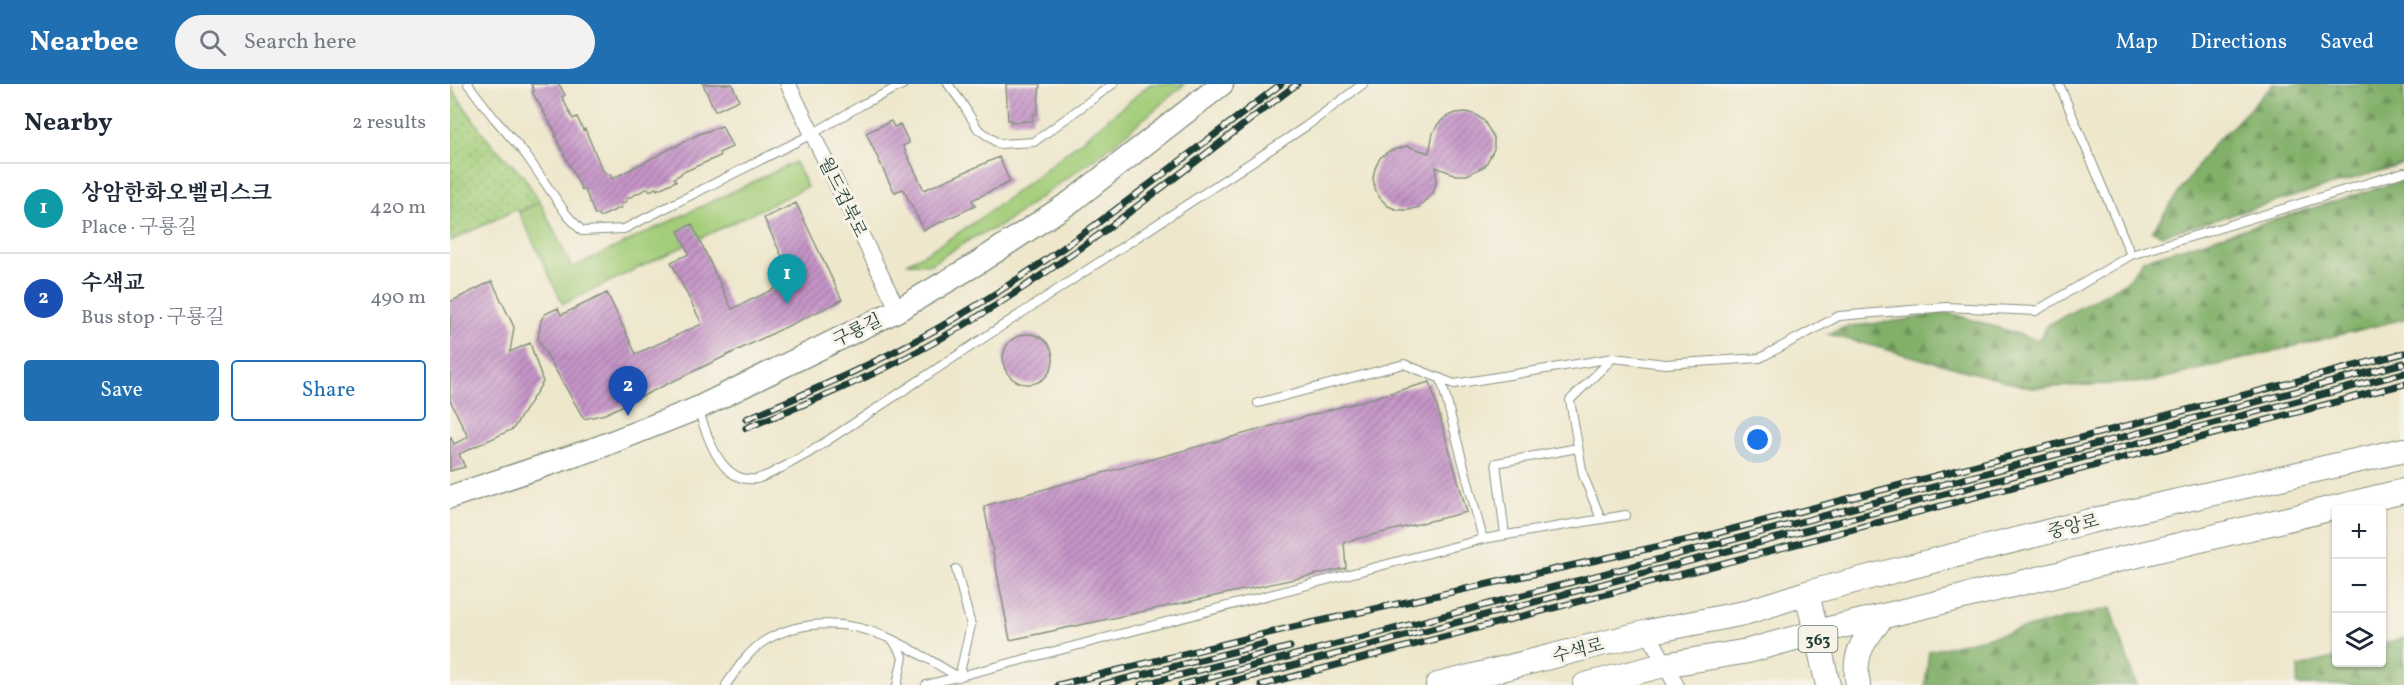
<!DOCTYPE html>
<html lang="en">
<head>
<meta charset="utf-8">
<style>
  :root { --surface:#fff; --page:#f2f2f3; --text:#1f2937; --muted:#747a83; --line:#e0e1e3; --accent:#1f6fb2 }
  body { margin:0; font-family:Vollkorn,"Noto Serif KR",serif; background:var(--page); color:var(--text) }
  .controls { position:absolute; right:18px; bottom:18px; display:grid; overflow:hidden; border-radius:6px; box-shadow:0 2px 4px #0004 }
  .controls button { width:54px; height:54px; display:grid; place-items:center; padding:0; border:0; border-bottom:2px solid var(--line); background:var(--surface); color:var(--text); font:30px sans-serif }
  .you { position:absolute; left:1308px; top:356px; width:21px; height:21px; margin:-15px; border:4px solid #fff; border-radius:50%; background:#1a73e8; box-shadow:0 0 0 9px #1a73e833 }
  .badge { display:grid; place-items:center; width:39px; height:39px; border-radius:50%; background:var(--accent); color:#fff; font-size:20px; font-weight:700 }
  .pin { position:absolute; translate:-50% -50px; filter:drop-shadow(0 2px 3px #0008) }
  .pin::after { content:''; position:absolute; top:32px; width:21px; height:18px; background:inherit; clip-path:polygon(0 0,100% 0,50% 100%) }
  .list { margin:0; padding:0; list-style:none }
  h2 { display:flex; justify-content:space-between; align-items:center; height:78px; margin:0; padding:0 24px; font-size:26px }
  h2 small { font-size:20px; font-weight:400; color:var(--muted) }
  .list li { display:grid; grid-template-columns:39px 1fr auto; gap:18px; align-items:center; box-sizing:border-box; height:90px; padding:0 24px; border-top:2px solid var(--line) }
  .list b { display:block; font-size:22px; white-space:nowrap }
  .list p { margin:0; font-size:20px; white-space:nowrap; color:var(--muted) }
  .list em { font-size:20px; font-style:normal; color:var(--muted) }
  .actions { display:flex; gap:12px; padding:18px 24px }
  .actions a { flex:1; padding:14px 0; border:2px solid var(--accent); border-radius:6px; text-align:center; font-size:21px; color:var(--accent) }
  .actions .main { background:var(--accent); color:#fff }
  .icon { flex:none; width:33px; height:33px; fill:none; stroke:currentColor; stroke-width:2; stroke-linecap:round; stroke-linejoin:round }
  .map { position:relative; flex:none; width:1954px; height:601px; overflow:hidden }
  header { display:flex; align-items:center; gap:36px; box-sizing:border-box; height:84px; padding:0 30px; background:var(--accent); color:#fff }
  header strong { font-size:28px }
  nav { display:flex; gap:33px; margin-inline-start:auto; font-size:21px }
  .search { width:420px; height:54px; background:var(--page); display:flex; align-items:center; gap:15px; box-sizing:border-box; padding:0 21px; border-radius:33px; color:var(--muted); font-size:22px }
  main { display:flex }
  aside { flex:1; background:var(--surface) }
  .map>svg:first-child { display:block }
</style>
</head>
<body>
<header>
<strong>Nearbee</strong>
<div class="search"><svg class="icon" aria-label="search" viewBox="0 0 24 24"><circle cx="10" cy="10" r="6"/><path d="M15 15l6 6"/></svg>Search here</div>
<nav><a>Map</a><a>Directions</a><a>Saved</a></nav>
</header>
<main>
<aside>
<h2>Nearby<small>2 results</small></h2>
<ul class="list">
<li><span class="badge" style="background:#0f9aa8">1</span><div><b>상암한화오벨리스크</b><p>Place · 구룡길</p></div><em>420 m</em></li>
<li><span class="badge" style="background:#1a4fb4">2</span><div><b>수색교</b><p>Bus stop · 구룡길</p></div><em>490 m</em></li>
</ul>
<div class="actions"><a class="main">Save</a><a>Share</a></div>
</aside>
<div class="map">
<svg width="1954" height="601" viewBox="0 0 1954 601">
  <defs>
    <pattern id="forest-firs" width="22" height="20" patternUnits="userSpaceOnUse" patternTransform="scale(1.5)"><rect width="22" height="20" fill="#82b069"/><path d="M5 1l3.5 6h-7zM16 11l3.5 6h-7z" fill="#6a9057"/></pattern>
    <pattern id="park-dots" width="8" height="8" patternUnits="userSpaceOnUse" patternTransform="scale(1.5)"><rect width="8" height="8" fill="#a3cd79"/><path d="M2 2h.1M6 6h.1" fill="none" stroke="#84a864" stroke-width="1.8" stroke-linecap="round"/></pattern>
    <pattern id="building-hatch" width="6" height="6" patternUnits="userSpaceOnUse" patternTransform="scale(1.5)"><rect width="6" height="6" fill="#c594c7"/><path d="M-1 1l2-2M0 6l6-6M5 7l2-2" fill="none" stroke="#9f7aa2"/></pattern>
  </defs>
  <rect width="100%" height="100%" fill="#f7f3e8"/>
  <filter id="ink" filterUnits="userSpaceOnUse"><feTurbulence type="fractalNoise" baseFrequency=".0167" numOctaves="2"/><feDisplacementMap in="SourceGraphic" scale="12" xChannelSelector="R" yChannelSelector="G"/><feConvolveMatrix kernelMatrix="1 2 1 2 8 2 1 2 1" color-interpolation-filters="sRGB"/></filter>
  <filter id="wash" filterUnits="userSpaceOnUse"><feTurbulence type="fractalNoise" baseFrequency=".008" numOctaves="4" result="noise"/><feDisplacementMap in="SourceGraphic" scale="24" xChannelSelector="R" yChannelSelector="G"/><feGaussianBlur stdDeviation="1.35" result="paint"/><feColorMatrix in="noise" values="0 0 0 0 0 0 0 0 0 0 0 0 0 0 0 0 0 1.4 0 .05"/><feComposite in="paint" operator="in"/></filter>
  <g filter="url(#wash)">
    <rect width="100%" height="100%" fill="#eee7cc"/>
    <path fill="#a3cd79" stroke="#618556" stroke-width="1.5" d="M700,0H735L655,67L550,142L522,154L481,180L457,179C501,157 539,128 579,98C620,66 660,34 700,0Z
      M345,78L357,103L113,220L69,128L90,118L122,184Z"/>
    <path fill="url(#forest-firs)" stroke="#50764e" stroke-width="1.5" d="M1823,0H1954V80L1713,151L1702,147L1763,60L1785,40Z
      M1954,96V235L1699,298L1581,304L1378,250L1395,243L1455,236L1497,228L1588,256L1598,241L1676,198L1693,176Z
      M1661,524L1686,601H1475L1479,567Z
      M1954,554V601H1847L1849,583L1886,573V578H1932V560Z"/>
    <path fill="url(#park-dots)" stroke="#618556" stroke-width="1.5" d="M0,2L37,55L74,93L90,118L69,128L67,125L0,157Z"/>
    <g id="blocks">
      <path fill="url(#building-hatch)" d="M81,0H109L115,11L112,13L123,35L127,33L133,46L135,45L152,85L157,91L160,90L162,95L249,50L272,42L282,63L269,69L270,72L231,89V90L224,94L226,97L207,106L206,104L199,107L198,104L176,115L177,117L171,120L172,123L150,133L148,130L145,131L135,106H132L105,52L107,51L82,8L84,7Z
        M253,0H282L289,16L265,27Z
        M556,0H590L587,30H583L582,37L561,38V36H558Z
        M1016,28L1026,31L1034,37L1044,54V65L1035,82L1017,91H1006L986,83V99L983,109L969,123L959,126H948L938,122L930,114L925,105L923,94L925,84L930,74L939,67L957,62L979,69L983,49L988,40L996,33L1006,29Z
        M441,37L444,43L450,40L459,59L453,62L474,106L549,73L560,98L522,116L525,122L474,146L453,105L445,108L442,104L416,49Z
        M346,119L392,216L155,330L134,335L88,256L91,236L95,230L108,224L111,231L157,209L186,270L252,240L221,178L239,170L228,147L242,140L282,225L343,196L314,134Z
        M42,197L64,243L60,268L80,259L93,298L63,345L9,370L15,383L0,387V352L4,360L18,353L0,316V218Z
        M553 275a25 25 0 1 1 50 0a25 25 0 1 1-50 0Z
        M980,298L1017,428L894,458L896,484L560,556L534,422Z"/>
    </g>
  </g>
  <g filter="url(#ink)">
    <use href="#blocks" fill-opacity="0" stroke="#869280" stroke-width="1.5"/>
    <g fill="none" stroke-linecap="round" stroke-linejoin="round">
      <g stroke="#869280" stroke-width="10">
        <path id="service" d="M18,0L44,34L76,71L117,131L132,147L174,145L362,50L415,19L454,0
          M498,0L512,19L528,45L549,60L584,58L663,0
          M1609,0L1681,171
          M991,295L1033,455
          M808,319L954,280L1004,300L1163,274L1215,280L1310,274L1389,232L1496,223L1586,227L1681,171L1954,88
          M248,325C257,351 270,400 306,395C318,393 345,376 357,370L855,43L913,0
          M1151,435L1133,391L1120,316L1162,275
          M1055,451L1046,379L1128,364
          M444,558L453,573L447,601
          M276,601C287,585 299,566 316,556C353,535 397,536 436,553C461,563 485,580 509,593L521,541L506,485
          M476,601L1033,455L1176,431"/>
      </g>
      <g stroke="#869280" stroke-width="17">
        <path id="minor" d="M338,0L448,226
          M1198,548L1226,601"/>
      </g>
      <g stroke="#869280" stroke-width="25">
        <path id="secondary" d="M0,413L147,364L248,324L448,226L526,180L622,117L772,0"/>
      </g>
      <g stroke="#869280" stroke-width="26">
        <path id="primary" d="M1357,509L1378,601
          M988,601L1198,548L1294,529L1357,509L1640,437L1954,366
          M1135,601L1214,581L1298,567L1367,548L1954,407
          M1408,601C1402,569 1414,556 1433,532"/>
      </g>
      <use href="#service" stroke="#fff" stroke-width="8"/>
      <use href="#minor" stroke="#fff" stroke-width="15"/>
      <use href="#secondary" stroke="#fff" stroke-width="22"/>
      <use href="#primary" stroke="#fff" stroke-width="24"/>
      <g stroke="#1f3d34" stroke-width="7">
        <path id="rail" d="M296,335C369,304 441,273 509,232C623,164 726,79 831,0
          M296,344C350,322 405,300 457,273C598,199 721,95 847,0
          M608,601L843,543L1256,452L1954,269
          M651,601L814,560
          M691,601L840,563
          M731,601L1954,279
          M769,601L1954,289
          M811,601L1954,300"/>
      </g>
      <use href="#rail" stroke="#f7f3e8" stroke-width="4.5" stroke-dasharray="14" stroke-linecap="butt"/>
    </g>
  </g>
  <g text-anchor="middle" stroke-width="6" stroke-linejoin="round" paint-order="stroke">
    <rect fill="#f7f3e8" stroke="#60746a" stroke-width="1.5" x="1348.5" y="542" width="39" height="26" rx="4.5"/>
    <g font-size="16" font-weight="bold" fill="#1f3d34">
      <text x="1368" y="561">363</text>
    </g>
    <g font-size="18" fill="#1f3d34" stroke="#f7f3e8">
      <text transform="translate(393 113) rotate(64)" y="6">월드컵북로</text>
      <text transform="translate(407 246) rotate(-26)" y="6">구룡길</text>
      <text transform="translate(1623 442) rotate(-14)" y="6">중앙로</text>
      <text transform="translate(1128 566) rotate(-14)" y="6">수색로</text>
    </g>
  </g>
</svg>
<div class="controls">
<button>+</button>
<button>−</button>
<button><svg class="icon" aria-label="layers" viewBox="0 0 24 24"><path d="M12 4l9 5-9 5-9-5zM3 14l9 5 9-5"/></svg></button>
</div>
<div class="you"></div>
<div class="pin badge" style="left:337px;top:220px;background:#0f9aa8">1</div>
<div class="pin badge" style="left:178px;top:332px;background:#1a4fb4">2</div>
</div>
</main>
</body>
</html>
